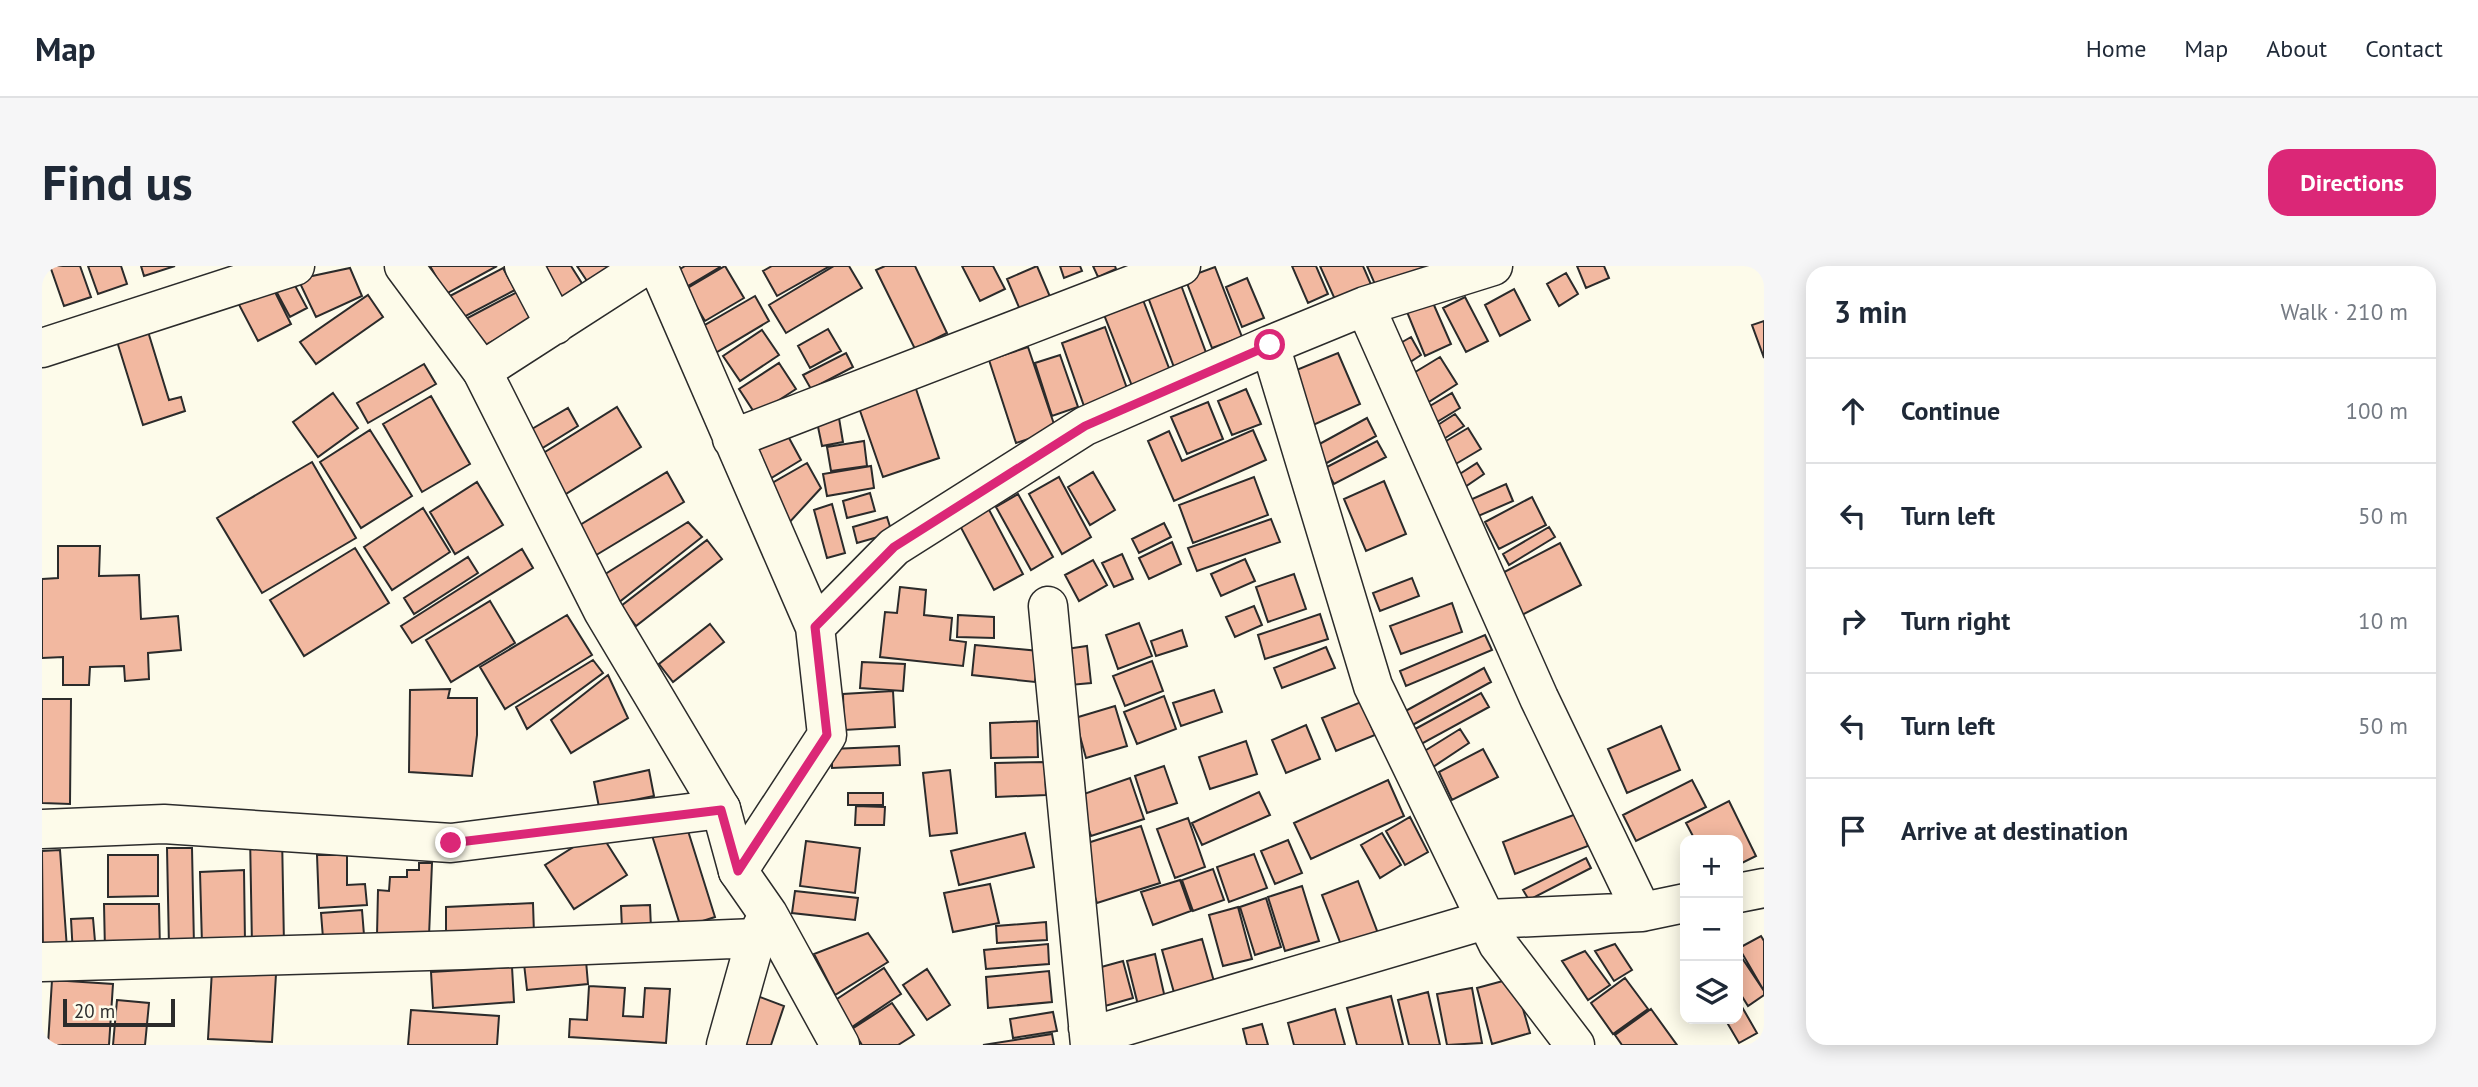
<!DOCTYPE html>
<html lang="en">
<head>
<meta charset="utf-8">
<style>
  :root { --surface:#fff; --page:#f6f6f7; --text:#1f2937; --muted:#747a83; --line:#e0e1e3; --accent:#db2777 }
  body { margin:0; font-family:"PT Sans",sans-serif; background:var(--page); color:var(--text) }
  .controls { position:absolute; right:21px; bottom:21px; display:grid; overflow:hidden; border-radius:14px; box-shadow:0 4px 18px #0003 }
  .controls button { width:63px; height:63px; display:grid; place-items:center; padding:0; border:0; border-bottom:2px solid var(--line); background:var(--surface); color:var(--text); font:35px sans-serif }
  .scale { position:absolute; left:21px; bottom:18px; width:112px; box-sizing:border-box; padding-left:7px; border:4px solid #2b2b2b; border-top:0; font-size:19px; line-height:24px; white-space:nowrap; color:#2b2b2b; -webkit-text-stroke:5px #fdfbea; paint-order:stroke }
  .stop { position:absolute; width:21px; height:21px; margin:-16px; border:5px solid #db2777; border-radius:50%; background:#fff }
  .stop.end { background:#db2777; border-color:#fff; box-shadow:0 2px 7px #0008 }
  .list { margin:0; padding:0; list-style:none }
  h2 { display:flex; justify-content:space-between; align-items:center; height:91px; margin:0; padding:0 28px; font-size:30px }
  h2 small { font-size:23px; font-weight:400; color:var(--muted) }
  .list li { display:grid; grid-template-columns:46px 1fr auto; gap:21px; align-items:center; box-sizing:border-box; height:105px; padding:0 28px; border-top:2px solid var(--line) }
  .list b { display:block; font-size:26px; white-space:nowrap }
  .list em { font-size:23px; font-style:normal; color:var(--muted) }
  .icon { flex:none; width:38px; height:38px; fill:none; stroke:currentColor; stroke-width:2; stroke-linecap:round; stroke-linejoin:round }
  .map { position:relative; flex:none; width:1722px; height:779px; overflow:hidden; border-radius:21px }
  header { display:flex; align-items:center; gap:42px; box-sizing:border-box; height:98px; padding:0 35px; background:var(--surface); border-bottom:2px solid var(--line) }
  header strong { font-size:33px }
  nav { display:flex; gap:38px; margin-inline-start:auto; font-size:24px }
  .intro { display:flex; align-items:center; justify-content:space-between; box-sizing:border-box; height:168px; padding:0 42px }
  h1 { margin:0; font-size:49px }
  .button { padding:18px 32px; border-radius:21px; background:var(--accent); color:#fff; font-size:24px; font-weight:700 }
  main { display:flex; gap:42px; padding:0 42px }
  aside { flex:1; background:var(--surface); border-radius:21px; box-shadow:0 4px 18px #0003 }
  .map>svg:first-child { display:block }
</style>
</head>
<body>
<header>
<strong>Map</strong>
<nav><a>Home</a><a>Map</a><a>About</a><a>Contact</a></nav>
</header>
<div class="intro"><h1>Find us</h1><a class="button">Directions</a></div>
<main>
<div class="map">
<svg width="1722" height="779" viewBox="0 0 1722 779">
  <rect width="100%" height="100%" fill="#fdfbea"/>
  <path fill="#f2b8a0" stroke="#2b2b2b" stroke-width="2" d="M8,0H38L49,31L22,40Z
    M46,0H79L85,18L56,28Z
    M99,0H133L102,10Z
    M388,0H455L404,28Z
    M487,0H529L541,19L511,38Z
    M535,0H570L549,21Z
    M643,0H677L678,1L646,20L635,5Z
    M683,0L702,32L663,55L644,23Z
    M730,0H788L735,30L721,5Z
    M792,0H807L820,22L744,67L727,39Z
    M843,0H873L905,67L873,83L834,4Z
    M920,0H951L963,23L938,35Z
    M995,0L1009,33L979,46L965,13Z
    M1018,0H1038L1040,5L1022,12Z
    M1051,0H1073L1074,3L1056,11Z
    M1250,0H1274L1286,28L1266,37Z
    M1278,0H1321L1331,23L1295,38Z
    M1325,0H1384L1388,11L1339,32Z
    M1535,0H1562L1567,12L1544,22Z
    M1173,1L1200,71L1170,82L1143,12Z
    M308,2L320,30L274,51L256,13Z
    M461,2L473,24L418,53L406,31Z
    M1524,7L1536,28L1517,40L1505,18Z
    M1205,12L1222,52L1200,61L1184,21Z
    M227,14L249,58L216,75L193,31Z
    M250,14L265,42L248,51L233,23Z
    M1139,19L1166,92L1133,104L1106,31Z
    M1472,23L1488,54L1458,70L1443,39Z
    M477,25L493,53L434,84L418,56Z
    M1098,26L1130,110L1092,125L1059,41Z
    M326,29L341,51L274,98L258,76Z
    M713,30L727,55L670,89L656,63Z
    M1388,30L1409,78L1383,90L1363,41Z
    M1423,31L1446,75L1424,86L1401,42Z
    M1722,55V92L1710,59Z
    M104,59L127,134L139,131L143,145L101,159L73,69Z
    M1063,61L1087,128L1043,143L1020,77Z
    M786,63L799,85L768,102L756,80Z
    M720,64L737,89L698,115L681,90Z
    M1369,71L1379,89L1359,102L1348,83Z
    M986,81L1014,164L974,177L947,94Z
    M804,87L811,101L769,123L761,109Z
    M1296,87L1318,138L1269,160L1247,107Z
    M1018,89L1036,141L1010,150L993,97Z
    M1398,91L1415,118L1382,139L1365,111Z
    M737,97L754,123L714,149L697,123Z
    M382,98L394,118L326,157L315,137Z
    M873,120L897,192L841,211L816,139Z
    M1204,123L1219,158L1190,169L1176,135Z
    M291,127L316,162L276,191L251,156Z
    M1410,127L1418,142L1385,162L1376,147Z
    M389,130L428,198L380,226L341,158Z
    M1166,136L1181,173L1145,188L1129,151Z
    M575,141L599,181L511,236L487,196Z
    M526,142L536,160L494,186L483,167Z
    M1413,148L1422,160L1397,176L1388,164Z
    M797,152L801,176L780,180L775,156Z
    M1325,152L1334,170L1281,199L1272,181Z
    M741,161L759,194L721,217L702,184Z
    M1426,162L1439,183L1407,202L1394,181Z
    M328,164L370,230L319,262L278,196Z
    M1211,164L1224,194L1132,235L1106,175L1127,165L1140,195Z
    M822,175L825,200L789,205L785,181Z
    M1335,175L1344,191L1292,218L1283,202Z
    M270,196L314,272L220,327L175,252Z
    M765,197L779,222L745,259L725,220Z
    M1435,197L1442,208L1420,223L1413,211Z
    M829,200L832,222L785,230L781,208Z
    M625,206L642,236L551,291L533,262Z
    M1051,206L1073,244L1048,259L1026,221Z
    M1017,211L1049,271L1020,288L987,228Z
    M1212,211L1226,249L1151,277L1137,239Z
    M1342,215L1364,268L1324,285L1302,233Z
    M435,216L461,259L413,288L388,246Z
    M1464,218L1471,235L1427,254L1419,238Z
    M828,227L833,245L805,252L801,235Z
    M976,228L1011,291L989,304L954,241Z
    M1490,231L1504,259L1457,283L1443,256Z
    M790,238L803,287L785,292L772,244Z
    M945,240L981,308L952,324L916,256Z
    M381,242L408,286L350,324L322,281Z
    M845,251L850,267L815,277L811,261Z
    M1229,253L1238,276L1155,305L1146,282Z
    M646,256L660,271L576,337L557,312Z
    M1122,257L1129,271L1097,287L1090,273Z
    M1507,261L1513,271L1467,299L1461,288Z
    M665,274L680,293L594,360L579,340Z
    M1130,276L1139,298L1107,313L1097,292Z
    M1518,277L1539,319L1470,354L1449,313Z
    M16,280H58L57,310L97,309L99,353L136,350L139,384L106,387L107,413L83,415L82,400L48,401L47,419H21V391L0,392V313L16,312Z
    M313,282L347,337L262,390L228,334Z
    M480,283L491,302L370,377L359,360Z
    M1080,288L1091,313L1072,321L1060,297Z
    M426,291L436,307L372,348L362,332Z
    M1203,293L1213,315L1179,330L1169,308Z
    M1051,294L1065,319L1037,335L1023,309Z
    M1252,308L1264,343L1226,356L1214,321Z
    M1370,312L1377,330L1338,345L1331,327Z
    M858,321L884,324L882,349L910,352L908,374L924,376L921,400L838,391L843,346L855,347Z
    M448,335L473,377L409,416L384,374Z
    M1410,337L1420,366L1359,388L1348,360Z
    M1212,340L1220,359L1193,371L1184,351Z
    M1278,348L1286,373L1223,393L1216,369Z
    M525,349L550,389L463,443L438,401Z
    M916,349L952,351V372L915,371Z
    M1097,357L1110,390L1076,403L1064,369Z
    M668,358L682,376L631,416L617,398Z
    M1140,364L1145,380L1114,390L1109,375Z
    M1443,369L1450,384L1364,420L1358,405Z
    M933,379L997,385L993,416L930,409Z
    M1045,380L1049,417L1028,419L1024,383Z
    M1284,381L1293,402L1240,422L1232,402Z
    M551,394L561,407L485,463L474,441Z
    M1110,395L1121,425L1083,440L1071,410Z
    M820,396L863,398L861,425L818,422Z
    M1442,402L1449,416L1365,462L1358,448Z
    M566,409L586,452L529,487L509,454Z
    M408,423L406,432H435V469L430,510L367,506L368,424Z
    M1172,424L1180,446L1139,460L1131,437Z
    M851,425L853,461L802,464L801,428Z
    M1439,427L1447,441L1372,482L1364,468Z
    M1122,430L1134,463L1095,478L1082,446Z
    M0,433H29L28,538L0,537Z
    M1319,436L1333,469L1294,485L1280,452Z
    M1073,440L1085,480L1044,492L1033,452Z
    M995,455L996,491L949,492L948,457Z
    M1264,459L1278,493L1244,507L1230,474Z
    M1619,460L1638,504L1585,527L1566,483Z
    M1418,463L1427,477L1391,501L1381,486Z
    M1204,475L1215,508L1168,523L1157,491Z
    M857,480L858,499L790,502V483Z
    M1441,483L1456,511L1410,534L1397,506Z
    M1003,496L1004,529L954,531L953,497Z
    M1122,500L1135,537L1105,547L1093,510Z
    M607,504L612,530L557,541L552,516Z
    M908,504L915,567L888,570L881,507Z
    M1088,512L1102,553L1049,570L1036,530Z
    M1346,514L1362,550L1269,593L1252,557Z
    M1650,514L1664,541L1594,575L1581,549Z
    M1217,526L1228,549L1160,579L1150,557Z
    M806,527H841V539H806Z
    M1687,535L1714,590L1696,599V574H1653L1644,557Z
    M814,540L843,541L842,559H813Z
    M1534,548L1546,580L1473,608L1461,576Z
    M1368,551L1386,586L1363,599L1344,565Z
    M642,552L673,651L639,662L608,563Z
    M1146,552L1163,601L1133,612L1115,563Z
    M1099,560L1118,617L1055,637L1036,580Z
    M557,565L585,609L532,643L503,599Z
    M983,567L992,601L917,619L909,585Z
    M1340,567L1359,599L1338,612L1319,579Z
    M240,568L242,679L210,680L208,569Z
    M1246,574L1260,607L1233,618L1219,585Z
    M764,575L818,582L813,627L758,620Z
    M125,582H150L152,680L127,681Z
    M18,584L25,683L1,685L0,585Z
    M1212,588L1225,622L1187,636L1175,601Z
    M66,589H116V630L66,631Z
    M275,589H305V619L323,618L325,639L277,642Z
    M1544,592L1549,602L1487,634L1481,624Z
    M377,597H390L387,670L335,669L336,624L347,625L348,611H365V604H377Z
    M1171,603L1182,634L1151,645L1140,614Z
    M202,604L203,677L160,679L158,606Z
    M1138,614L1149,645L1111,659L1099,626Z
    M1316,615L1337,670L1301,684L1280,629Z
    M948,618L957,657L911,666L902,627Z
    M1260,620L1277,675L1243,685L1226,631Z
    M753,625L816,632L813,654L750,647Z
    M1224,632L1239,681L1213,689L1198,641Z
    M491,637L492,668L404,672V641Z
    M62,638H117L118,684L63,685Z
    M608,639L609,662L580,663L579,640Z
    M1196,641L1210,693L1181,700L1167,649Z
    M320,644L322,669L281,672L279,647Z
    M51,652L54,687L31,689L29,653Z
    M1004,656L1005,674L955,677L954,660Z
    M826,667L846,696L793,729L772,688Z
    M1719,670L1722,675V725L1697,682Z
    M1160,673L1173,719L1133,730L1120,684Z
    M1006,678L1007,698L944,703L942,684Z
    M1573,678L1590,704L1572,715L1553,685Z
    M543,683L546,718L485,724L481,689Z
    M1543,685L1568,719L1546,734L1520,695Z
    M1696,686L1722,725V729L1706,740L1696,724Z
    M1113,688L1123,732L1096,739L1085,695Z
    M1081,695L1091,732L1063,740L1052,703Z
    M470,701L472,736L391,742L389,706Z
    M842,702L859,728L807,763L789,737Z
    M885,703L908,739L885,754L861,719Z
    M170,704L234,708L230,776L166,773Z
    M1007,705L1010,736L946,742L944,711Z
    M1472,712L1488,767L1450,778L1435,722Z
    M1583,712L1606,743L1571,768L1549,737Z
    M10,714L71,718L67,779H6Z
    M547,720L583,722L581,750L601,751L603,722L628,723L624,777L527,771L528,753L545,754Z
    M1430,722L1440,777L1405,779L1395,728Z
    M1386,726L1398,779H1367L1356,734Z
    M710,728L742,740L729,779H706L694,775Z
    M1349,730L1361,779H1315L1305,742Z
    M75,734L107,737L103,779H71Z
    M1696,734L1715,767L1697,777L1683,753H1696Z
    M850,737L872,769L856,779H820L810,763Z
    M1293,743L1303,779H1252L1246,757Z
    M1609,743L1635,779H1580L1573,769Z
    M369,744L457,750L455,779H366Z
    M1011,746L1015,765L971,772L968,753Z
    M1220,758L1226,779H1205L1201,763Z
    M1010,768L1012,779H941Z"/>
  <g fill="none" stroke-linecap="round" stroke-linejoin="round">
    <g stroke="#2b2b2b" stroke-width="41">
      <path id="minor" d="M482,0L513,59
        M616,0L773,361
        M1323,40L1497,432L1600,646
        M1228,79L1323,40L1451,0
        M0,82L253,0
        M440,105L603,0
        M690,173L1139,0
        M1006,340L1048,779
        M0,563L122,558L409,577L679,543
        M696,605L785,469L773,361L852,281L1043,160L1228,79L1331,420L1456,678L1533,779
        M1696,627L1722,622
        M0,696L421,684L714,672
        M1046,762L1063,766L1446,653L1600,646L1643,637
        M684,779L714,672L725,651"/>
    </g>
    <g stroke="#2b2b2b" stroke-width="41">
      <path id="major" d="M362,0L440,105L561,345L679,543L696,605L726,648L798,779"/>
    </g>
    <use href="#minor" stroke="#fdfbea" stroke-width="38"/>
    <use href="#major" stroke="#fdfbea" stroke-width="38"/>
  </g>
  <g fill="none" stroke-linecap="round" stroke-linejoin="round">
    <path stroke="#db2777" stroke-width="9" d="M409,577L679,544L696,605L785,469L773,361L852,281L1043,160L1228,79"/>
  </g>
</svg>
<div class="controls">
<button>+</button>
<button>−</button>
<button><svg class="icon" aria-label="layers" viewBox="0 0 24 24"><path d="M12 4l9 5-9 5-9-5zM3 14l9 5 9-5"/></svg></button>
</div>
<div class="scale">20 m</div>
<div class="stop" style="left:1228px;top:79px"></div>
<div class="stop end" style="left:409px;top:577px"></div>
</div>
<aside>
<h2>3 min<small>Walk · 210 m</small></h2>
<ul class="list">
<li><svg class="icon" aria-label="ahead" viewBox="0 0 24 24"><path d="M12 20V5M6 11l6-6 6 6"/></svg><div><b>Continue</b></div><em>100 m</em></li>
<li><svg class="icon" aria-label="left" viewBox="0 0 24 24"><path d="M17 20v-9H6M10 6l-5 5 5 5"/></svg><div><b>Turn left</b></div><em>50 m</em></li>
<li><svg class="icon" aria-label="right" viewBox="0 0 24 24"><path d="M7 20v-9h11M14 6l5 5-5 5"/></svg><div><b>Turn right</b></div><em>10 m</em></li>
<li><svg class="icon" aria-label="left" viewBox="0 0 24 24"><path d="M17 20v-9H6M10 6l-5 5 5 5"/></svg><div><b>Turn left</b></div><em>50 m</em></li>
<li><svg class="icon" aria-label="arrive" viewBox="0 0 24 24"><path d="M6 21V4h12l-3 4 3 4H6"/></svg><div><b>Arrive at destination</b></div></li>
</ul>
</aside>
</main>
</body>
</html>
